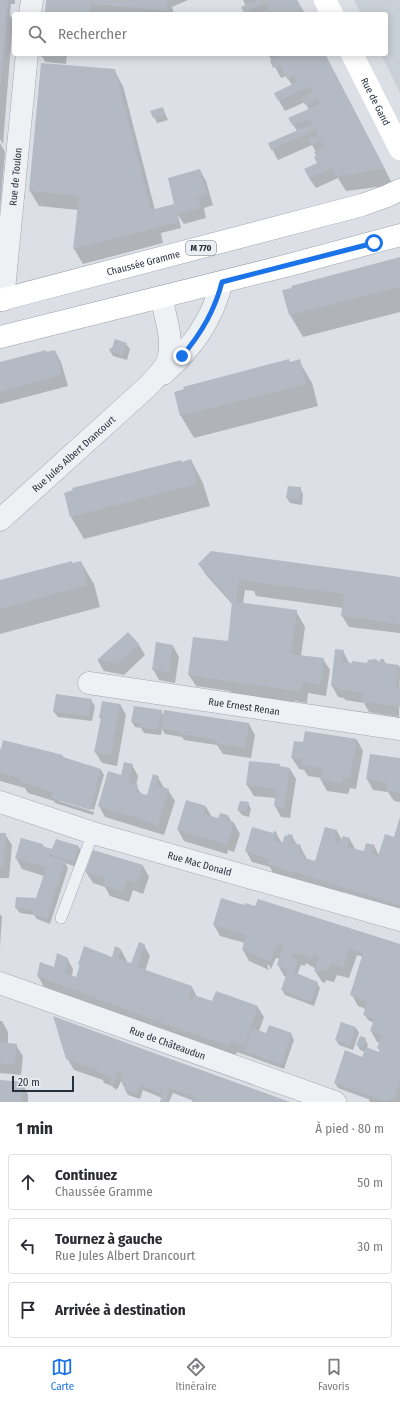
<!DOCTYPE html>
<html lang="fr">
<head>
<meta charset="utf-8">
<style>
  :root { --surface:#fff; --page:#f7f7f7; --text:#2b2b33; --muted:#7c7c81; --line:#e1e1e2; --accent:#1a73e8 }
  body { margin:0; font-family:"Fira Sans Condensed",sans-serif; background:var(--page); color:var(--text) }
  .scale { position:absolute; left:12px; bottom:10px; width:62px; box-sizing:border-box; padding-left:4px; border:2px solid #262f3c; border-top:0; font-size:11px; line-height:14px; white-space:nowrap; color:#262f3c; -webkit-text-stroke:3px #ebeff4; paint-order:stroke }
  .stop { position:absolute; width:12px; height:12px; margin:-9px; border:3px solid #1a73e8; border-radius:50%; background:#fff }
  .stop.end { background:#1a73e8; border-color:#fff; box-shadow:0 1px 4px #0008 }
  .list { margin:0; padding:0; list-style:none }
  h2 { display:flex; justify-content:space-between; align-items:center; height:52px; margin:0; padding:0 16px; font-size:17px }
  h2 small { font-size:13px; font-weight:400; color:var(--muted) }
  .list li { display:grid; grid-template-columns:26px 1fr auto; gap:12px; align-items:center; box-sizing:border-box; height:56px; margin:0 8px 8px; padding:0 8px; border:1px solid var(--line); border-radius:4px }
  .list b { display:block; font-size:15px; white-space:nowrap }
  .list p { margin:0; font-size:13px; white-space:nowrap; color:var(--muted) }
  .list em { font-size:13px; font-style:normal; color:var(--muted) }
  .icon { flex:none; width:22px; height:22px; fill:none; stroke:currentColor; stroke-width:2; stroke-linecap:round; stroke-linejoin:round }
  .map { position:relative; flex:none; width:400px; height:1102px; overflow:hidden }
  .search { position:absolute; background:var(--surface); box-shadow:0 2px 10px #0003; left:12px; right:12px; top:12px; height:44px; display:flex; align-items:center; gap:10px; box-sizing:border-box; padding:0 14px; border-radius:4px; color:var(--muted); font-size:15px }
  .sheet { height:244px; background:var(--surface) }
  nav { display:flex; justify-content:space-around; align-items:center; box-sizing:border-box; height:56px; border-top:1px solid var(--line); background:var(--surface); font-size:11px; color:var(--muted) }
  nav a { display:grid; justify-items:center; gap:2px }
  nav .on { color:var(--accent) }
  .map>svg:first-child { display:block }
</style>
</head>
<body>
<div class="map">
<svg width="400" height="1102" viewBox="0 0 400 1102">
  <rect width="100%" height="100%" fill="#dce0e6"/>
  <path fill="#cad0d8" d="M354,0H400V93L381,54H386V14H361Z"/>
  <path fill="#0003" d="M0,0H15V4H11L10,15L13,20L3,144L0,139Z
    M48,0H188L172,7L174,14H46Z
    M243,0H297L305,14H246L243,7L246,6Z
    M42,54H67L66,64L45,62L42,56Z
    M268,54H325L393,185L346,191L338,178L316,188L309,178L318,163L316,152L312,145L278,160L272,149L297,131L290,119L309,110L305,102L285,111L279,101L292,85L286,76L281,78Z
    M114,70L123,86L155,210L176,209L200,170L206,181L213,205L204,208L206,218L184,224L178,215L181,228L161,233L163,243L83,264L74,249L78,210L39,206L30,191Z
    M163,109L168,120L157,123L152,112Z
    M0,143L5,152L0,208Z
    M400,258V312L303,337L290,315L284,291Z
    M126,344L130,349L127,360L113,356L110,351Z
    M55,351L61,362L68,386L0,404V363Z
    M299,361L312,383L318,406L194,438L181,416L175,393Z
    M191,460L203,483L210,506L84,539L71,517L182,463Z
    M300,488L303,494L302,505L290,503L287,498Z
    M81,562L94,584L100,607L0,634V581Z
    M199,564L400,578V633L349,627L342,616L343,608L256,596L254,591L245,590L243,604L296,611L305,627L301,656L323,659L330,670L326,696L308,693L307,703L294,701V705L233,695L230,691L196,686L189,675L229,642L233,605L206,575Z
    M128,633L139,645L145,655L124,675L104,671L98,661Z
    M173,646L179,657L175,683L159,680L153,669Z
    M343,651L349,663L368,664L381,663L384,660L386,665L399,666L400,668L399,717L369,712L364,703L345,700L344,698L338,697L332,686Z
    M91,700L95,706L92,721L58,717L54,712Z
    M120,704L126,715L117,766L102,763L95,752L101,720L100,717Z
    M161,711L164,716L249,724L255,735L251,758L223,754L217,745L184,740L182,737L165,734L162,729L161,735L144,733L141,728L135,727L132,722Z
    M357,740L363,751L356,789L350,788L348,794L327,791L321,780V778L308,776L304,770L299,769L292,758Z
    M0,750L63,756L64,759L101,770L104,775L94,810L59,799V801L94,812L93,815L55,803L54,801L28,793L25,788L0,781Z
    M400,759V802L394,801L388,792L373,790L367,779Z
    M132,765L138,776L136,786L142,795L148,796L158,777L164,788L168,790L175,801L164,835L105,817L99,806L122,776Z
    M280,767L290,769L296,779L290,818L281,817L275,806V798L254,796L247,785Z
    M248,803L251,809L249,817L242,815L238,810Z
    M206,807L212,817L219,819L228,816L232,822L234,823L240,834L234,852L228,850L227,854L184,841L178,830Z
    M400,819V909L344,892L343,896L274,875L270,867L252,862L246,851L276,833L283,845L292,836L297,845L300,846L306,857V859L315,862L337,831L342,840L349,838L356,850L363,852L374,846L379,855L394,838Z
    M0,834H5L12,845L9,878H0Z
    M22,839L43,845L44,847L53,850L78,846L82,852L77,867L65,863L68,868L50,924L37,919L34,915L20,913L16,908L37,900L44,876L22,869L16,858Z
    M143,866L149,877L143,894L133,890L129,902L110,896L105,887L93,883L86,872Z
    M245,907L400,945V1102H370L368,1098V1099L338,1088L335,1083L361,1060L365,1052L360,1050L357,1044L365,1039L368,1045L367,1048L379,1053L380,1051L378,1048L380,1043L377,1042L371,1031L374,1023L368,1020L364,1014L366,1009L358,1006L352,995L363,957L357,955L349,978L337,975L334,982L326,980L325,983L322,982L315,971L316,969L306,963L305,966L301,965L297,975L317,983L320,988L314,1006L285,995L282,989L286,977L284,976L278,965L280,959L276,958L271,969L269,965H267L269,970L249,961L243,950L245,943L220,936L214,925Z
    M0,914L2,917L0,947Z
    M144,945L150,956L145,971L192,987L197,997L213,1002L257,1006L264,1017L259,1031L267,1034H291L294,1040L284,1069L237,1052L235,1056L44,987L38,976L55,968L67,958L73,969L72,976L77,978L80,967L79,964L113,958L121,950L127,961L126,963L132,965Z
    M0,1021H2L8,1032V1044L16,1045L23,1056L21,1075L0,1073Z
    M356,1028L359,1033L353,1050L339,1045L336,1040Z
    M67,1058L287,1102H193L194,1101L173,1093L169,1102H161L162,1098L143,1090L140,1099L128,1095L125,1089L126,1087H124L121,1081L118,1088H117L116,1090L112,1086L104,1083L103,1080L74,1070Z
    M0,1081L22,1083L28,1094V1102H0Z"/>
  <path fill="#b3bac3" d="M0,0H8L1,84L0,83Z
    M46,0H166L169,11L91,4L90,14H45Z
    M257,0H297L305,14H258L270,8L267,2L244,13L241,7Z
    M41,54H64V58L41,57Z
    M284,54H325L385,169L336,176L332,168L309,178L304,169L317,163L314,157L316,156L314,152L324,147L321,141L311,145L308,139L318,135L315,130L271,150L268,143L312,124L309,119L293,126L288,118L320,104L317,99L305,105L301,98L313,92L310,86L278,101L274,93L297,82L294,76L287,79L280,65L273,68L270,61Z
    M41,63L115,69L151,210L174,204L168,178L200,169L207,194L198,197L201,208L177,214L179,222L73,249L79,196L29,191Z
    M163,107L165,115L153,118L150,111Z
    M400,257V287L289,315L282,290L292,288L291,286Z
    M115,339L127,343L124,355L109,351L110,348H112Z
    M46,350V352L55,350L62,375L0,392V362Z
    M289,359L290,362L300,359L306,384L180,416L174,392L184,389L183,387Z
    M191,459L198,484L70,517L64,493L73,490L72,488L181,460L182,462Z
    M288,486L301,487L300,500L286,498Z
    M211,551L400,577V624L341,616L344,594L239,580L236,602L297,610L291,654L324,658L320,685L302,682L301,692L188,675L193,637L228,641L232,602L198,564Z
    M72,561V563L81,561L88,585L0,609V580Z
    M128,632L139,644L125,657L118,664L97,660Z
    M156,642L173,645L169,672L152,670Z
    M335,649L344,650L342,661L352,663V661L367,663L368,660L375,659L380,662V659H384V663L399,665L396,688H400V707L362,702L363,693L337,690L338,688L331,686Z
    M56,694L92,699L89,716L53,712Z
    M102,701L120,704L111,756L94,752L101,718H99Z
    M134,706L162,710L158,730L139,727L140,724L131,722Z
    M164,710L249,723L245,748L215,743L216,740L180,734V732L161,729Z
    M305,731L357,739L350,779L344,778L342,783L320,780L322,768L301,765L302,759L291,758L294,741L303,742Z
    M3,740L63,755V757L101,769L90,810L51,798L53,792L21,782L22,779L0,772V749H1Z
    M370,754L400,758V793L386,791L387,783L366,779Z
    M249,761L280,764V766L290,768L284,808L274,806L276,789L246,785Z
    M124,762L133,764L128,782L138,785L136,792L147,795L153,774L159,776L156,785L169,789L158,825L98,806L108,771L121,775Z
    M186,800L206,806L204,814L218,818L220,813L228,815L227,820L234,822L227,845L177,830Z
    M240,801L249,802L246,812L237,810Z
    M400,817V905L267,864L269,859L245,851L252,827L273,833L274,831L277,832L274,841L282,843L285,835L287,836L288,834L293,835L291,842L301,845L299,852L303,853L302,857L315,861L325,827L337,830L334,842L340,843L343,836L350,838L347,847L364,851L366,843L375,845L372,854L378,856L385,834L394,837Z
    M0,833H6L3,868L0,867Z
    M21,838L43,844L42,846L52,849L56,839L79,846L74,862L50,854L49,856L65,861L47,919L32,914L33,910L15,908L16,897L36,898L46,868L15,858Z
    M93,850L143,865L137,884L127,880L122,892L103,885L105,878L85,872Z
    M221,898L244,905L245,903L255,906L258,899L400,944V1082L394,1099L384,1101L334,1083L345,1050L362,1057L366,1047L379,1052L380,1049L377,1048L382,1036L370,1031L374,1019L363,1015L367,1002L350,995L363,953L349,949L343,968L330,964L328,972L320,969L319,973L314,971L319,956L313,955L311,959L305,957L306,955L300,953L299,956L293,954L292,958L298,960L294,972L318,982L311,1002L281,990L288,970L277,965L283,945L277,944L270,962L242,950L246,935L213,925Z
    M139,942L145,944L137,967L192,986L188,998L193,1000L194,995L212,1001L216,991L258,1006L244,1046L230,1041L229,1046L148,1018L37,976L40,962L54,967L57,953L68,958L65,973L76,977L80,965L78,964L84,946L112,957L115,946L121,949L118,959L131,963Z
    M53,1016L165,1057L290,1102H192L194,1097L170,1088L165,1102H160L162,1094L140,1085L137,1094L124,1089L126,1084L120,1081L123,1073L118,1071L113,1085L110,1084L112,1078L97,1072L98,1070L66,1059Z
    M341,1022L356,1027L350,1045L335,1040Z
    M269,1025L292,1033L281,1064L244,1051L252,1028L266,1033Z
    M360,1036L366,1038L363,1047L356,1045Z
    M0,1042L17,1044L15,1065L0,1063Z
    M0,1080L23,1082L21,1102H0Z"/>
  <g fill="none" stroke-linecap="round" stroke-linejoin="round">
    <g stroke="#a2a7b0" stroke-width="12">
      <path id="lane" d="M61,918L93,833"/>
    </g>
    <g stroke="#a2a7b0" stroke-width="23">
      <g id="street">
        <path d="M30,14L32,0"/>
        <path id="s1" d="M3,300L27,54"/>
        <path d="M163,374C193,347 212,320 222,282"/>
        <path id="s2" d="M0,520L147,387C154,379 165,370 168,360C174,340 165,316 161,297"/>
        <path id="s3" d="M89,683L400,729"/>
        <path id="s4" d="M0,802L93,833L400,920"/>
        <path id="s5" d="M0,983L335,1102"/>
      </g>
    </g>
    <g stroke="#9ba5b2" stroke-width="23">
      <g id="primary">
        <path id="s7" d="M0,300L362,205L387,196L400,190"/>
        <path d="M0,337L293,264L400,235"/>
      </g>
    </g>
    <use href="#lane" stroke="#eef1f4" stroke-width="11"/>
    <use href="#street" stroke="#eef1f4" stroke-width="22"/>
    <g stroke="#fff" stroke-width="22">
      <path d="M325,0L332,14"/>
      <path id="s6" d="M352,54L400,149"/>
    </g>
    <use href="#primary" stroke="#fff" stroke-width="22"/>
  </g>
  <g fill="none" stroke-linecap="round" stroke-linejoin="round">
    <path stroke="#1a73e8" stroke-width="5" d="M182,356C201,334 215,310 222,282L374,243"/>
  </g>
  <g text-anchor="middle" stroke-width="3.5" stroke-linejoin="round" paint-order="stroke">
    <rect fill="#ebeff4" stroke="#616973" stroke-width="1" x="186" y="241" width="30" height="14" rx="3"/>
    <g font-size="9" font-weight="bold" fill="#262f3c">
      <text x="201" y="251">M 770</text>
    </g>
    <g font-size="10" fill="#262f3c" stroke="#ebeff4">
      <text dy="4" stroke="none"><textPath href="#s6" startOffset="53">Rue de Gand</textPath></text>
      <text dy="4" stroke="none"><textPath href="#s1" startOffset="124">Rue de Toulon</textPath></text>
      <text dy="4" stroke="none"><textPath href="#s7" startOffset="148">Chaussée Gramme</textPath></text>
      <text dy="4" stroke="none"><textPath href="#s2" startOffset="99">Rue Jules Albert Drancourt</textPath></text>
      <text dy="4" stroke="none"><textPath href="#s3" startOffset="157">Rue Ernest Renan</textPath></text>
      <text dy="4" stroke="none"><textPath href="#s4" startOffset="209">Rue Mac Donald</textPath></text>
      <text dy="4" stroke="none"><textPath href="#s5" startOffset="178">Rue de Châteaudun</textPath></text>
    </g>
  </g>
</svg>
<div class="scale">20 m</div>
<div class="stop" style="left:374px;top:243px"></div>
<div class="stop end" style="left:182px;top:356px"></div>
<div class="search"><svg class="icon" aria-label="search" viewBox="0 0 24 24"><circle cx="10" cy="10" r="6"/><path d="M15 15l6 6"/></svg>Rechercher</div>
</div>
<section class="sheet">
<h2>1 min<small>À pied · 80 m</small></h2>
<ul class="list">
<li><svg class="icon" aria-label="ahead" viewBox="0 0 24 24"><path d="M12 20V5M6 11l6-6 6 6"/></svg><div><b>Continuez</b><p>Chaussée Gramme</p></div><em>50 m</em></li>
<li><svg class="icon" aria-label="left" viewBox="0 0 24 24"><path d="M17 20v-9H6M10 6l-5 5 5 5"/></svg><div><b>Tournez à gauche</b><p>Rue Jules Albert Drancourt</p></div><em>30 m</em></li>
<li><svg class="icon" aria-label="arrive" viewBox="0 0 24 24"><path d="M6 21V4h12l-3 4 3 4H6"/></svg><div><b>Arrivée à destination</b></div></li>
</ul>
</section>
<nav>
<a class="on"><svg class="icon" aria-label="map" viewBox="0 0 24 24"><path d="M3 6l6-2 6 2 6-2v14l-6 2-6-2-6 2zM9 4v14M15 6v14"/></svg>Carte</a>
<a><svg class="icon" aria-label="directions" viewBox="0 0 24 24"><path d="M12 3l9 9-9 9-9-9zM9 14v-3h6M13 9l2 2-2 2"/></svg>Itinéraire</a>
<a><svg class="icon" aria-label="saved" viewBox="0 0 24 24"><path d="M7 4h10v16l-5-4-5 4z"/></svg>Favoris</a>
</nav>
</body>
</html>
